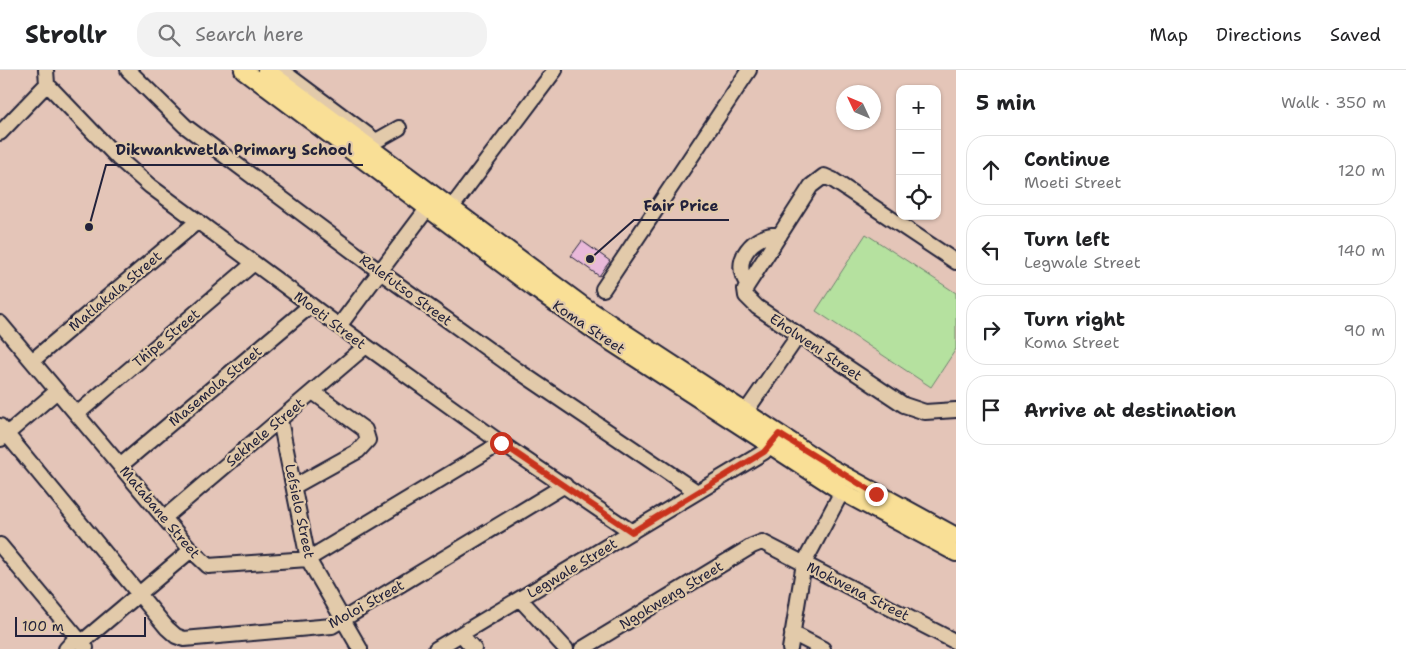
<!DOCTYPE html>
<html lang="en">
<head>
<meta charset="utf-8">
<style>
  :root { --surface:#fff; --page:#f2f2f2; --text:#202124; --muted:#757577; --line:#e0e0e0 }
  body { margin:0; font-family:"Shantell Sans",sans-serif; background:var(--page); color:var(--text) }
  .controls { position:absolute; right:15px; top:15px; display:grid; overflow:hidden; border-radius:10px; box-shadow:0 1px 4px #0004 }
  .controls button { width:45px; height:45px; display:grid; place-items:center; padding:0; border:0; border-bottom:1px solid var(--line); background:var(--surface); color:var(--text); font:25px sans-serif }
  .compass { position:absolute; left:836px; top:15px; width:45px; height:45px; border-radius:50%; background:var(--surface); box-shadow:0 1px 4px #0004; rotate:314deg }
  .scale { position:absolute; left:15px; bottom:12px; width:131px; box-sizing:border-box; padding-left:5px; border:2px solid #22223b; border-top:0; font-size:14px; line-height:18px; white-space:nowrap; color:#22223b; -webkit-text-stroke:4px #e2caaa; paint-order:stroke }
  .stop { position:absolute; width:15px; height:15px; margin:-11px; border:4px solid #c8321e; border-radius:50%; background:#fff }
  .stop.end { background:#c8321e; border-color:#fff; box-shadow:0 1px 5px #0008 }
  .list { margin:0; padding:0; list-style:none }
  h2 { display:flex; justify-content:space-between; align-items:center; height:65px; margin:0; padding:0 20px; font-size:21px }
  h2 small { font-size:16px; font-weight:400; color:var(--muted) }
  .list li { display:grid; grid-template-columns:32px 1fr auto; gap:15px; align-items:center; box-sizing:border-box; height:70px; margin:0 10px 10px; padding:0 10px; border:1px solid var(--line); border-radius:20px }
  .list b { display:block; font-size:19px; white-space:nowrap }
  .list p { margin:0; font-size:16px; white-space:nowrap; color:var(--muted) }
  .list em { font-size:16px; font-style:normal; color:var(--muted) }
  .icon { flex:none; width:28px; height:28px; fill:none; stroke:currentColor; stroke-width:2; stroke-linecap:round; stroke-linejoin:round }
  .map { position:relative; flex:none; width:956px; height:579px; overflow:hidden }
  header { display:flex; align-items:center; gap:30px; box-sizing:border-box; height:70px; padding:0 25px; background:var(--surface); border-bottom:1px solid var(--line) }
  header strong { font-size:24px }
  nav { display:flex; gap:28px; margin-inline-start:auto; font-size:18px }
  .search { width:350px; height:45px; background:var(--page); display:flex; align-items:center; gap:12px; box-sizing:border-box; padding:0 18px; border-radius:20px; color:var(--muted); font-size:19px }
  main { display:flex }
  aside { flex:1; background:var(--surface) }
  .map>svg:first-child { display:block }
</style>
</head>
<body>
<header>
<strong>Strollr</strong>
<div class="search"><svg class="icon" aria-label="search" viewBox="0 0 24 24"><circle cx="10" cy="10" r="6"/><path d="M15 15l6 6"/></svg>Search here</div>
<nav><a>Map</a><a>Directions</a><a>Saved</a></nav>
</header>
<main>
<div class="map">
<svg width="956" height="579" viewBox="0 0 956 579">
  <rect width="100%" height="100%" fill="#e4c5b8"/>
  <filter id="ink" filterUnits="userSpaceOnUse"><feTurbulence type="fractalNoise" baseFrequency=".02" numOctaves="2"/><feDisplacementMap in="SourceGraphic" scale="10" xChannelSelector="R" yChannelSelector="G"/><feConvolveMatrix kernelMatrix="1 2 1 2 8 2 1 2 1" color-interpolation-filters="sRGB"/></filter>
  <g filter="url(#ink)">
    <path fill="#b5e19f" stroke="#6c826d" d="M866,164L956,223V279L931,317L816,241Z"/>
    <path fill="#e9b9da" stroke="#22223b" d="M582,171L610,191L599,206L571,186Z"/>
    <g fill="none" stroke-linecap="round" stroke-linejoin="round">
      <g stroke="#22223b" stroke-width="18">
        <path id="minor" d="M46,0L47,14L118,88L150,116L366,276L501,373L632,462
          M128,0L185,56L379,201L517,300L697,422
          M281,0L376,71L399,58
          M0,63L47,14
          M446,145L555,0
          M956,192L833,110L824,106L811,116L745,219L746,226L757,237L904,335L925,342L956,340
          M748,214C729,192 754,162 780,165
          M603,219L749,0
          M0,253L191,480L208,496L308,489L501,373
          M339,256L433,131
          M32,291L198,151
          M77,344L254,193
          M280,350L308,489L360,579
          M740,350L798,266
          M0,356L167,558L176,566L184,569L332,556L565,415
          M1,369L57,321
          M120,396L311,235
          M295,416L358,381L368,370L365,360L313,322
          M164,448L366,276
          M0,475L86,578
          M520,529L566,579
          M792,563L823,579
          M461,564L474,579
          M82,572L191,480
          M66,579L77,567
          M436,579L764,382L776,368
          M582,579L752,476L762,472L956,572
          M790,579L804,493L846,414"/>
      </g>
      <g stroke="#22223b" stroke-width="20">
        <path id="major" d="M243,0L535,219L603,267L842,422L956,483
          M266,0L581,234L830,397L956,466"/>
      </g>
      <use href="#minor" stroke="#e2caaa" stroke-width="14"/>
      <use href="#major" stroke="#f9df96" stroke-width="16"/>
    </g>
  </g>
  <g fill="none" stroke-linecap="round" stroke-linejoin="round" filter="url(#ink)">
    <path stroke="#c8321e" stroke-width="6" d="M501,373L632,462L764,382L779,364L876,424"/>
  </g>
  <g text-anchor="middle" stroke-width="4.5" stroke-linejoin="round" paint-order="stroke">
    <g font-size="14" fill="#22223b" stroke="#e2caaa">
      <text transform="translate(406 220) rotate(36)" y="5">Ralefutso Street</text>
      <text transform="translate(115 221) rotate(-40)" y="5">Matlakala Street</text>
      <text transform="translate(330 250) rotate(37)" y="5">Moeti Street</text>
      <text transform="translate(589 257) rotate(34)" y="5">Koma Street</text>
      <text transform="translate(166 268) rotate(-40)" y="5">Thipe Street</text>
      <text transform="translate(816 277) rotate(34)" y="5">Eholweni Street</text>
      <text transform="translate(215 316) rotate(-40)" y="5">Masemola Street</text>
      <text transform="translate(265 362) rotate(-40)" y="5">Sekhele Street</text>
      <text transform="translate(300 441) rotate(78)" y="5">Lefsielo Street</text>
      <text transform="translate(160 442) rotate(50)" y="5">Matabane Street</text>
      <text transform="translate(572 498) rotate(-31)" y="5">Legwale Street</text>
      <text transform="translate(858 521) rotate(27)" y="5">Mokwena Street</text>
      <text transform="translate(671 525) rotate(-31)" y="5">Ngokweng Street</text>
      <text transform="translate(366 534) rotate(-29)" y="5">Moloi Street</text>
    </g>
  </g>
  <path fill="none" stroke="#22223b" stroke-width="2" d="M89 157L106 95H363M590 189L634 150H729"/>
  <g fill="#22223b" stroke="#e2caaa" stroke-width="2">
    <circle cx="89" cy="157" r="5"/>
    <circle cx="590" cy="189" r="5"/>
  </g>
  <g font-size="15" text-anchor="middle" font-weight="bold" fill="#22223b" stroke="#e2caaa" stroke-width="4.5" stroke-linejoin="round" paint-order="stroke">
    <text x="234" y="85">Dikwankwetla Primary School</text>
    <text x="681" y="141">Fair Price</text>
  </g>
</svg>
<div class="controls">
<button>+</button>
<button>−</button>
<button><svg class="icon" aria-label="locate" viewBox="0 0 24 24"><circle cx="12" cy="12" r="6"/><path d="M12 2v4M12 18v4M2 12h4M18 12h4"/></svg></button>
</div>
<svg class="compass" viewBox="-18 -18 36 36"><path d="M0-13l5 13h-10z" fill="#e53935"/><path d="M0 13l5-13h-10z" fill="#757577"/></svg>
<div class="scale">100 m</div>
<div class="stop" style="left:501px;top:373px"></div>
<div class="stop end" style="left:876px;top:424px"></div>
</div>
<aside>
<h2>5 min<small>Walk · 350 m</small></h2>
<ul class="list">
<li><svg class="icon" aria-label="ahead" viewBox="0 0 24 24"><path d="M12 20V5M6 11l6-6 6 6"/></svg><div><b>Continue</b><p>Moeti Street</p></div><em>120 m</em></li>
<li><svg class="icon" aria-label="left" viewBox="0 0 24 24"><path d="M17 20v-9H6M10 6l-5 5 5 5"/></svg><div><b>Turn left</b><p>Legwale Street</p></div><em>140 m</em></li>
<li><svg class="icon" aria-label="right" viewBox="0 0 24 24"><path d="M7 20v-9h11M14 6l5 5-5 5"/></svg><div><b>Turn right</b><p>Koma Street</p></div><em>90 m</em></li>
<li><svg class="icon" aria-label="arrive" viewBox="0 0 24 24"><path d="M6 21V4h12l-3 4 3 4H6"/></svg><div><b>Arrive at destination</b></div></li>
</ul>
</aside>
</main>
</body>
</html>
